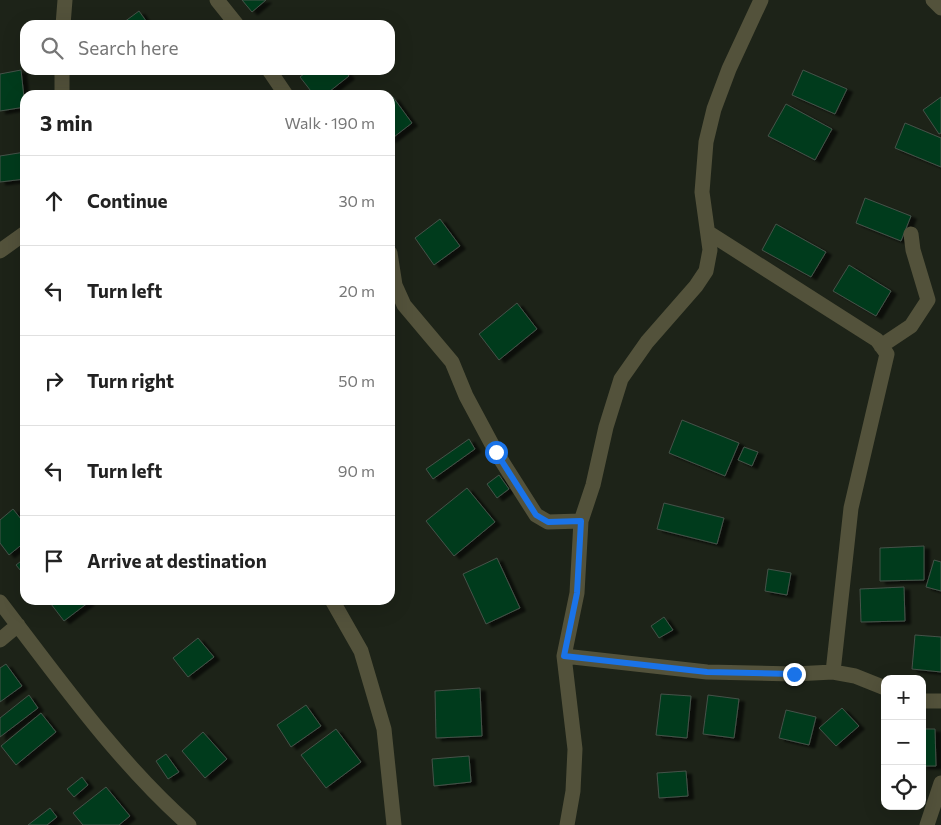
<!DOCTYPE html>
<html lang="en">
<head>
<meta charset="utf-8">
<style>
  :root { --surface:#fff; --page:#f2f2f2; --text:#222; --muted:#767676; --line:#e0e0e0 }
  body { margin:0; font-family:Commissioner,sans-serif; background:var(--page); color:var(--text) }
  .controls { position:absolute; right:15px; bottom:15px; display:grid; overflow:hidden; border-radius:10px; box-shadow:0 5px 20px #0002 }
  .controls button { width:45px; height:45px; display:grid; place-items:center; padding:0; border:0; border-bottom:1px solid var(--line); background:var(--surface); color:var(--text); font:25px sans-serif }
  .stop { position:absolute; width:15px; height:15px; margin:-11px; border:4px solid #1a73e8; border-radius:50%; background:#fff }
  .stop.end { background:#1a73e8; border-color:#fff; box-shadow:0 1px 5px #0008 }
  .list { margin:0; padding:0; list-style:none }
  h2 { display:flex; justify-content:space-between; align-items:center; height:65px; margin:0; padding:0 20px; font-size:21px }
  h2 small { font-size:16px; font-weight:400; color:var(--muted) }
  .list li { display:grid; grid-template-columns:32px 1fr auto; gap:15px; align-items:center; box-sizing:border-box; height:90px; padding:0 20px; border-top:1px solid var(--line) }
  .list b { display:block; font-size:19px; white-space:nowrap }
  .list em { font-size:16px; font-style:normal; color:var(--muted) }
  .icon { flex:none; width:28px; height:28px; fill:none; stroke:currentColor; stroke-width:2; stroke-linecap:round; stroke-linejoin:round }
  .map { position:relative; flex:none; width:941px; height:825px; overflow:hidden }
  .search { position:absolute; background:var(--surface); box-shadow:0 5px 20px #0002; left:20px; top:20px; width:375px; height:55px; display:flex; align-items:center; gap:12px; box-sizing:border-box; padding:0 18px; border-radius:15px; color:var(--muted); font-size:19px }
  .panel { position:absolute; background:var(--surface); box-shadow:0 5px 20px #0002; left:20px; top:90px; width:375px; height:515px; border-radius:15px }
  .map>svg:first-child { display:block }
</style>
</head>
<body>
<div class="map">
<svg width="941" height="825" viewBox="0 0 941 825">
  <defs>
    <filter id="shadow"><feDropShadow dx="5.5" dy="3" stdDeviation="1" flood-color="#0009"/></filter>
  </defs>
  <rect width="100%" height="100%" fill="#1d2318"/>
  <path fill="#003b1c" stroke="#455249" filter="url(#shadow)" d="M242,0H266L252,12Z
    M139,11L149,25H120Z
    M21,70L25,107L0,111V74Z
    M309,70H344L349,76L325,95H314L300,77Z
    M803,70L847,89L835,114L792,95Z
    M393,97L412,123L390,140V99Z
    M941,97V133L939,134L923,110Z
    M786,104L832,129L815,160L768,136Z
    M905,123L941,138V167L895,148Z
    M25,152V179L0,182V156Z
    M865,198L911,216L901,241L856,223Z
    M440,219L460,246L434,265L415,238Z
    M776,224L826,252L811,277L762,250Z
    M849,265L891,291L876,316L833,291Z
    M517,303L537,329L499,360L479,334Z
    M682,420L739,443L725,476L669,453Z
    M469,439L475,449L433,479L426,469Z
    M744,447L758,452L752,466L738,460Z
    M499,475L509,489L497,498L487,484Z
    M467,488L495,522L454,556L426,521Z
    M664,503L724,518L717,544L657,529Z
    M13,509L25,524V542L9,555L0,543V520Z
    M924,546V580L880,581V548Z
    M25,558V576L16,565Z
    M497,558L520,608L486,624L463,574Z
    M934,560L941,562V591L926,587Z
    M768,569L791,573L787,595L765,591Z
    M904,587L905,621L861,622L860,589Z
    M56,600H87L89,602L64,621L51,604Z
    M664,617L673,630L659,638L651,626Z
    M915,635L941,637V672L912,669Z
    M198,638L214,657L188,677L173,658Z
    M6,664L22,686L0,702V668Z
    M480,688L482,736L436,738L435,691Z
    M661,694L691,696L687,738L656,735Z
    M29,695L38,708L0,737V718Z
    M708,695L739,699L734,738L703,734Z
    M306,705L321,726L291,747L277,725Z
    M842,708L859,726L836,746L819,728Z
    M786,710L816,717L809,745L779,738Z
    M41,713L56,732L16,765L1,746Z
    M336,729L361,762L326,788L301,755Z
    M922,729H935L936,766H922Z
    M203,732L227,759L205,778L182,751Z
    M166,754L179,772L168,779L156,761Z
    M469,756L471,782L434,786L432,759Z
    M686,771L688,796L659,798L657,773Z
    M82,777L88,785L74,797L67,789Z
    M106,787L130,816L119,825H83L73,813Z
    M50,808L57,817L47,825H28Z"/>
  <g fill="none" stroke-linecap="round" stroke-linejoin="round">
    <path stroke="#53523b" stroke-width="15" d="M217,0L237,25
      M933,0L941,8
      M63,25L65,0
      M269,70L286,95
      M62,95V70
      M709,233L877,340L887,354L851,508L833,672
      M0,251L25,233
      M390,253L395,285L404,305L452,362L466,396L496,452L536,515L548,522L581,521
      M881,346L911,326L928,300L913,250L911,234
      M332,600L361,651L384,729L394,825
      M0,602C59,679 116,760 189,825
      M0,640L18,625
      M564,656L707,672L794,674L833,672L855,676L885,688
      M922,701H941
      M567,825L573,791L575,749L564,656L577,593L581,521L593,485L606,427L621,379L647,342L696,286L706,271L710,250L702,192L706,142L714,109L729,69L761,0
      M927,825L941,783"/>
  </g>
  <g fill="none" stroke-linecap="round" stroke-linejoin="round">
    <path stroke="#1a73e8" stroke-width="6" d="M496,452L536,515L548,522L581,521L577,593L564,656L707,672L794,674"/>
  </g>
</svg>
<div class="controls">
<button>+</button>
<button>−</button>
<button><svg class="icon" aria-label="locate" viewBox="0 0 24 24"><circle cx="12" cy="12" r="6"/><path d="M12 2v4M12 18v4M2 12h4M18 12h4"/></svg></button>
</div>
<div class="stop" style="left:496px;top:452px"></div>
<div class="stop end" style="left:794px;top:674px"></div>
<div class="search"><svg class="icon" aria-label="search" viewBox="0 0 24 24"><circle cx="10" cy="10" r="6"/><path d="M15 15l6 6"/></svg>Search here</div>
<section class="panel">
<h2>3 min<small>Walk · 190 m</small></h2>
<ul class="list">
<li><svg class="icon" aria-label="ahead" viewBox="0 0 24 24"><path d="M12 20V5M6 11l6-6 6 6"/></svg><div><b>Continue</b></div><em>30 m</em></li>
<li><svg class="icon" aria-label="left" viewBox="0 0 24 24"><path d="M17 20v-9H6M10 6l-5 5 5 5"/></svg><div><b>Turn left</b></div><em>20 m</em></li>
<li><svg class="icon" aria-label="right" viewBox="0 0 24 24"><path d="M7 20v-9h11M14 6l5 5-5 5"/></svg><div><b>Turn right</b></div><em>50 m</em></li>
<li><svg class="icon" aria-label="left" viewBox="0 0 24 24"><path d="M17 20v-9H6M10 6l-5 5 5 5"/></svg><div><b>Turn left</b></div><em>90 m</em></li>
<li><svg class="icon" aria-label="arrive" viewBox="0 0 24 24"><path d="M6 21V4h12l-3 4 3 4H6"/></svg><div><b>Arrive at destination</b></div></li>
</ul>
</section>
</div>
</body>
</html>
